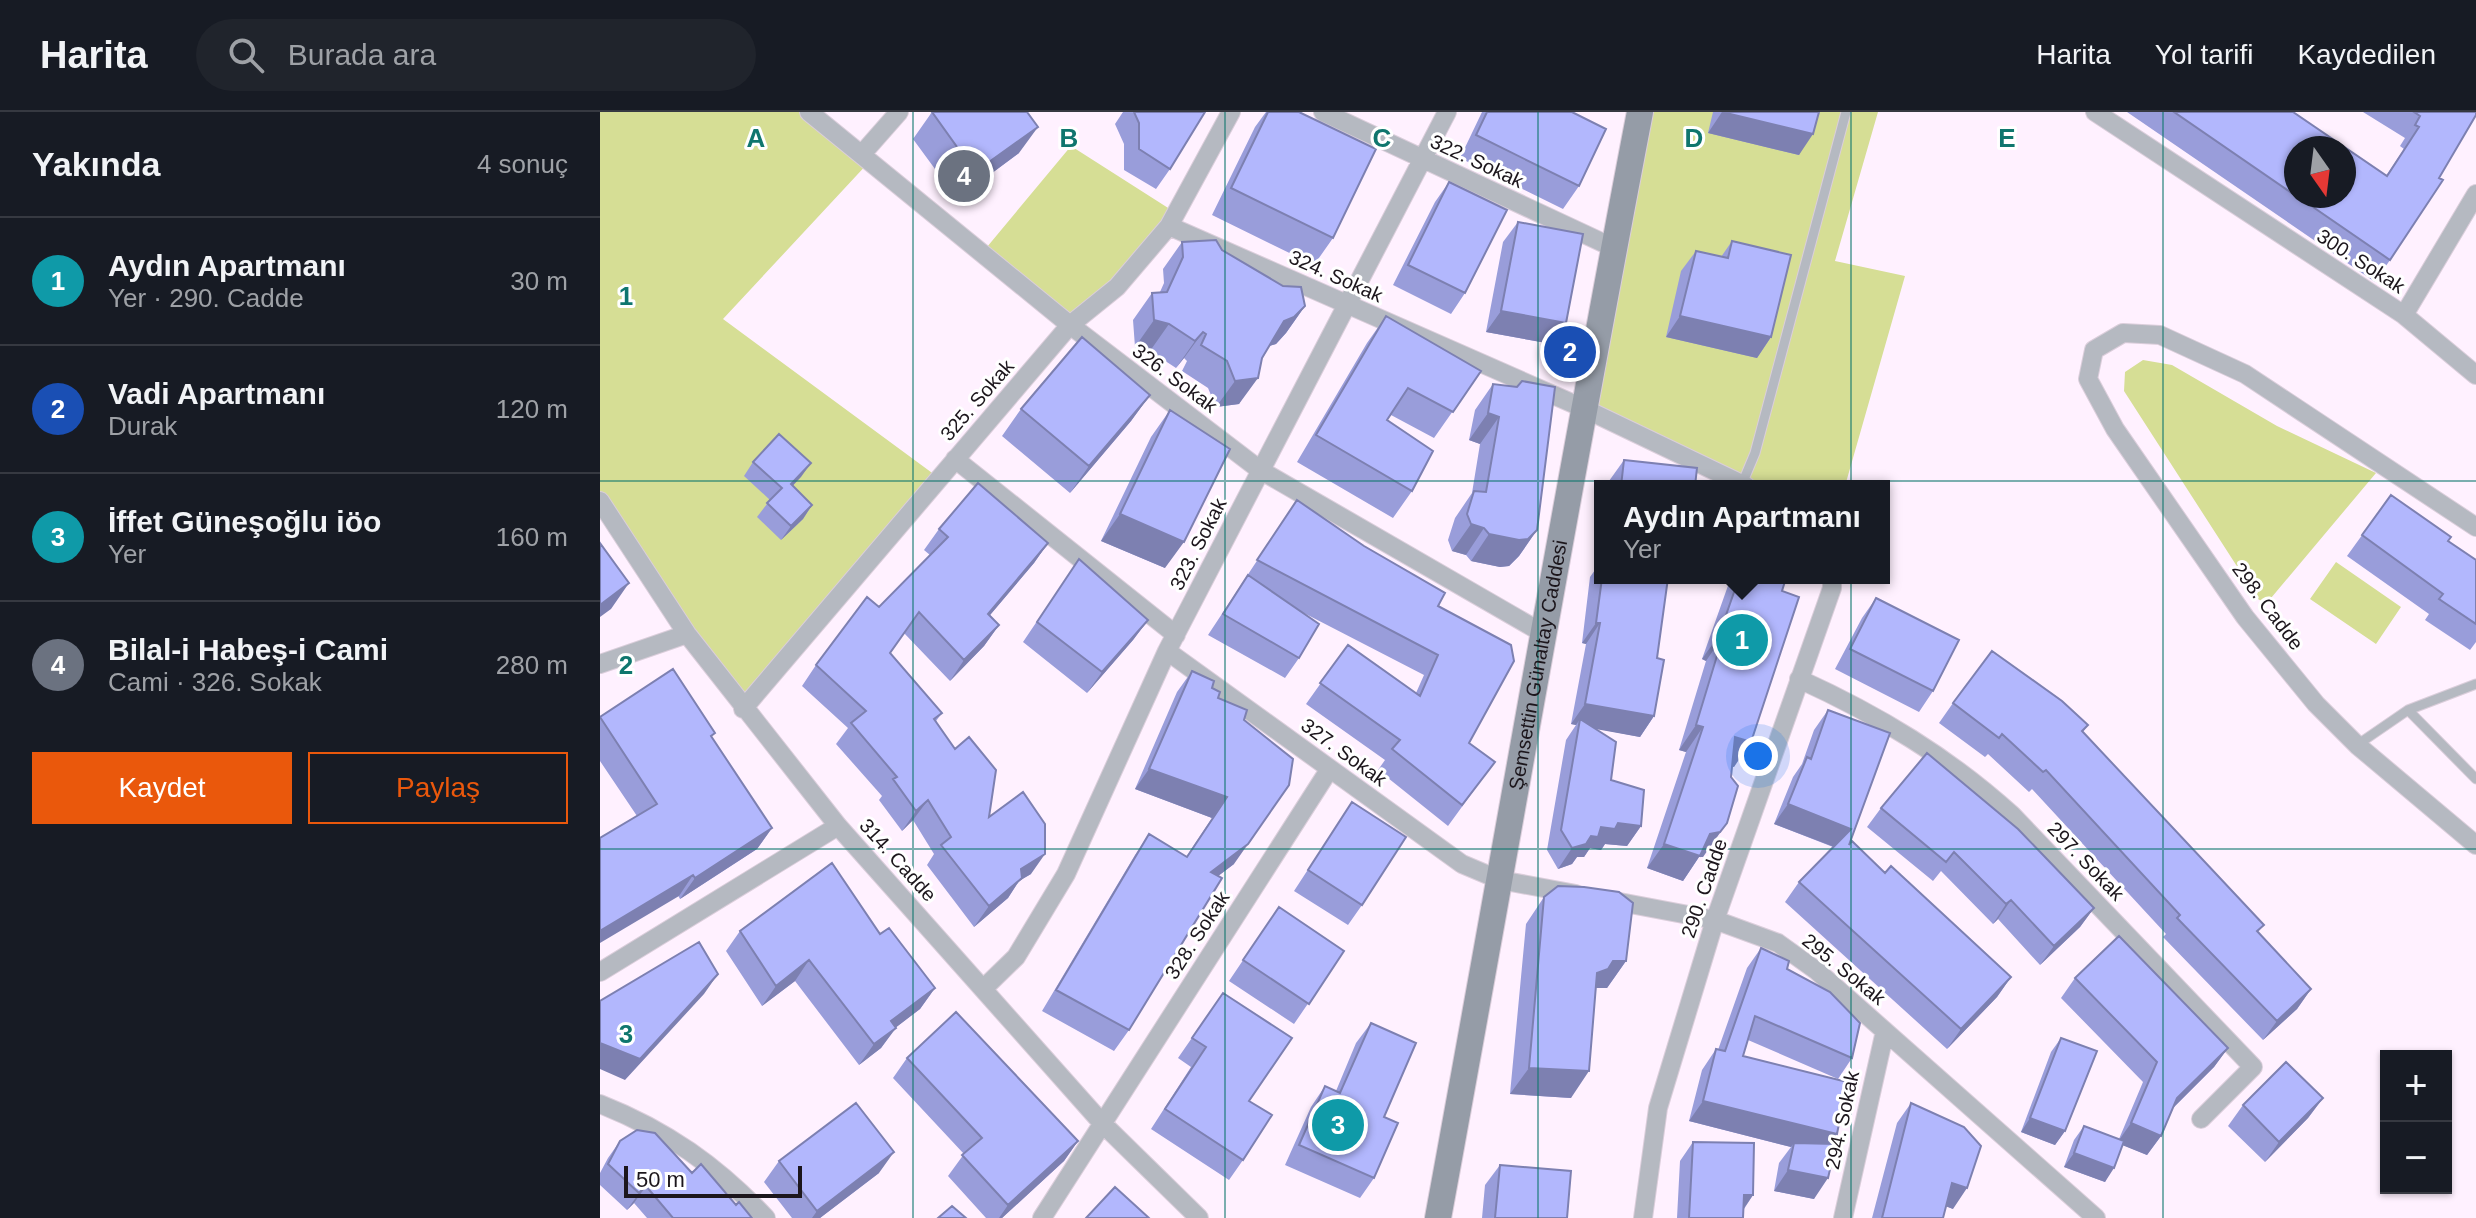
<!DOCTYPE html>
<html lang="tr">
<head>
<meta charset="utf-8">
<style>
  :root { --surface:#171b24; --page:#20242c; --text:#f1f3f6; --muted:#9ea1a6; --line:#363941; --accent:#ea580c }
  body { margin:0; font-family:Arial,sans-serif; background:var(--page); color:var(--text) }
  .controls { position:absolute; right:24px; bottom:24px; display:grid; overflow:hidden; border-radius:0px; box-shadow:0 2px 6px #0004 }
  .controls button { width:72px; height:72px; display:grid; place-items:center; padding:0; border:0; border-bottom:2px solid var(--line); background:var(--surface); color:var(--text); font:40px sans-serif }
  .compass { position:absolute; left:1684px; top:24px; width:72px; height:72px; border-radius:50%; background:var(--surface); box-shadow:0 2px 6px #0004; rotate:166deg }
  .scale { position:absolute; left:24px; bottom:20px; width:178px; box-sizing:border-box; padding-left:8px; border:4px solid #1c161c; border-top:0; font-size:22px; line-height:28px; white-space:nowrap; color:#1c161c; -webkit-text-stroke:6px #fff; paint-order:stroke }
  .you { position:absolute; left:1158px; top:644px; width:28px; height:28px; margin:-20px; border:6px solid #fff; border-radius:50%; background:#1a73e8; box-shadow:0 0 0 12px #1a73e833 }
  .badge { display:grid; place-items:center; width:52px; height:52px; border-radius:50%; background:var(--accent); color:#fff; font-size:26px; font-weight:700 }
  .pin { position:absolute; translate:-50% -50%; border:4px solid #fff; box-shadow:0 2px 8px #0006 }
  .popup { position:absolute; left:994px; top:368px; width:296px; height:104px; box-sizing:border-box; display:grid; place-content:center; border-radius:0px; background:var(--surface); filter:drop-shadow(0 2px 6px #0005); font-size:26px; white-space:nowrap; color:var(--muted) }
  .popup b { font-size:30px; color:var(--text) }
  .popup::after { content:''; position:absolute; left:50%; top:100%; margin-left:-16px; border:16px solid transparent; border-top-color:var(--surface) }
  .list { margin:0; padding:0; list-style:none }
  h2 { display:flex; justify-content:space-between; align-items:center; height:104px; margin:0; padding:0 32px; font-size:34px }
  h2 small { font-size:26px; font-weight:400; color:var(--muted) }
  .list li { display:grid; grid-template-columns:52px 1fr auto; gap:24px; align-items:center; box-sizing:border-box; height:128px; padding:0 32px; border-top:2px solid var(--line) }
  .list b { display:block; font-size:30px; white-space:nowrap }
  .list p { margin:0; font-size:26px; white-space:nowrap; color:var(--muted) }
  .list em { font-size:26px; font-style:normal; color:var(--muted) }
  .actions { display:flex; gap:16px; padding:24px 32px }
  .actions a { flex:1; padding:18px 0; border:2px solid var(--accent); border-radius:0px; text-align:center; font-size:28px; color:var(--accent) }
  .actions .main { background:var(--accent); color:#fff }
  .icon { flex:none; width:44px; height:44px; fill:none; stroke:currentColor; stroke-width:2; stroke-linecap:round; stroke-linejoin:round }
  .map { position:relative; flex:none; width:1876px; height:1106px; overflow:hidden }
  header { display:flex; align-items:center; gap:48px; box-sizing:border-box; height:112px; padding:0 40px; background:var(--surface); border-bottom:2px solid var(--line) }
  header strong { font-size:38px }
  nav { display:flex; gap:44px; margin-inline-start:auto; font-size:28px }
  .search { width:560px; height:72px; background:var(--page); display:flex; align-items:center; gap:20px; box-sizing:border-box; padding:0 28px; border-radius:44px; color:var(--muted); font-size:30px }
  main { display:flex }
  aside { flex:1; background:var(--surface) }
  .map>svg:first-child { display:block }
</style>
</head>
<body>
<header>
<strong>Harita</strong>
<div class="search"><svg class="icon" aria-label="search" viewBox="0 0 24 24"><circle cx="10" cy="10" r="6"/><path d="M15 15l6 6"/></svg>Burada ara</div>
<nav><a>Harita</a><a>Yol tarifi</a><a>Kaydedilen</a></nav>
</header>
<main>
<aside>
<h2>Yakında<small>4 sonuç</small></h2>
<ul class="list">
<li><span class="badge" style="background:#0f9aa8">1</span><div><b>Aydın Apartmanı</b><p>Yer · 290. Cadde</p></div><em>30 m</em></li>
<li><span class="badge" style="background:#1a4fb4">2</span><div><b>Vadi Apartmanı</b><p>Durak</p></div><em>120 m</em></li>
<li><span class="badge" style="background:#0f9aa8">3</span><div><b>İffet Güneşoğlu iöo</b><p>Yer</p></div><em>160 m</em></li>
<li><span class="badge" style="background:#6b7280">4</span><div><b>Bilal-i Habeş-i Cami</b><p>Cami · 326. Sokak</p></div><em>280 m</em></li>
</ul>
<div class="actions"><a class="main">Kaydet</a><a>Paylaş</a></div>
</aside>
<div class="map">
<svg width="1876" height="1106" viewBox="0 0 1876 1106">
  <rect width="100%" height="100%" fill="#fff1ff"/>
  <path fill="#d6de95" d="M0,0H209L270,49L123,207L339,366L143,597L0,389Z
    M1040,0H1278L1235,149L1305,164L1245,374H1146L983,296Z
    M471,34L576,101L470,213L382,141Z
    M1543,248L1572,253L1677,314L1776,361L1666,492L1658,487L1524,279L1525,260Z
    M1736,450L1801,495L1776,532L1710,487Z"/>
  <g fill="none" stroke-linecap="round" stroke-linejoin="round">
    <g stroke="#dbcedb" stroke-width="11">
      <path id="lane" d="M1142,372L1155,341L1246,0
        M1808,598L1876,667
        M1757,633L1808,598L1876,572"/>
    </g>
    <g stroke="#dbcedb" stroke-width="20">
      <path id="street" d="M209,0L470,213L660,358L946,523
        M723,0L1014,136
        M1495,0L1804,203L1876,263
        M262,42L299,0
        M569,114L983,296L1146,374
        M1804,203L1876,82
        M355,347L576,523
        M0,389L87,522L238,714L502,1011L599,1106
        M1876,415L1645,262L1560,223L1523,221L1494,238L1488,267L1515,317L1645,505L1716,592L1757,633L1876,733
        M567,539L862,752L900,768L976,782
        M0,552L87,522
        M1199,567C1278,603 1348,645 1412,703L1653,955L1601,1007
        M143,597L470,213L517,175L569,114L631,0
        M1009,788L1115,808L1178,831L1217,859L1496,1106
        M0,860L238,714
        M383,877L416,845L466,762L567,539L847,0
        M0,992C66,1018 117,1054 166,1106
        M442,1106L729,658
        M1043,1106L1058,996L1115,808L1232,476V466
        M1243,1106L1285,919"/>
    </g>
    <g stroke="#dbcedb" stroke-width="28">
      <g id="secondary">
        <path id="s1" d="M838,1106C906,737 969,368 1040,0"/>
      </g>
    </g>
    <use href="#lane" stroke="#b5b9c1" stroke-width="9"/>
    <use href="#street" stroke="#b5b9c1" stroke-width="18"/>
    <use href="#secondary" stroke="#959ca7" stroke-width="26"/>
  </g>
  <path fill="#999dda" d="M332,0L419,41L357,87L313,27Z
    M523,0H605L570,57L556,77L524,58V32L515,12Z
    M666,0H699L733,126L714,153L612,103L655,15Z
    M882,0H972L979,74L963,97L860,46Z
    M1113,0H1219L1199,43L1108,21Z
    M1527,0H1693L1786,64L1804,37L1800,34L1805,26L1763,0H1876L1790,148L1775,170Z
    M849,70L865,181L851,202L793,173L835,90Z
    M918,110L966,211L952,232L886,220L903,130Z
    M1132,129L1171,225L1157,246L1066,225L1081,159L1096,139L1121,145Z
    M582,130L622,138L705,194L686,221L676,232L669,234L639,292L616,295L608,276L582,259L587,249L584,246L576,256L550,239L535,235L533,208L552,181L560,180L564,171L563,157Z
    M786,204L881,259L834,326L791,303L787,308L812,379L793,406L697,350L767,231Z
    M893,272L937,418L919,444L909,454L900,455L871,449L866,443L852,439L848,428L855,406L872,381L880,332L869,328L875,298Z
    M550,283L531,309L470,381L402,324L421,297Z
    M570,298L565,456L501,429L551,325Z
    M1024,348L1095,374H1009V369Z
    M153,350L211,351L193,373L212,393L203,407L181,428L157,405L170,388L144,364Z
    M1791,383L1848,429L1876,448V530L1870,538L1825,508L1829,502L1747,444Z
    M697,388L838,494L869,631L880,670L848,714L778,658L785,648L706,592L748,533L816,581L824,563L698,498L699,546L685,566L608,523Z
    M339,417L448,431L434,451L390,503L399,513L384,534L350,569L304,521L290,541L342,601L336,609L389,705L431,762L419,769L408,786L374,815L327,753L334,742L313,708L302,719L279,688L282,684L236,632L248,616L202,574L216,553L279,495L330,443L324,438Z
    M479,447L548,508L533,528L487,581L423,530Z
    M1000,451V466H1068L1057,546L1054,604L1040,625L994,616L1011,668L1041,714L1027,734L1005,732L1001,738L990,736L984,745H977L972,752L958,757L947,738L966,628L976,613L971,612L986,532L982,531L990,465Z
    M1125,466H1186L1182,479L1134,655L1132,654L1103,745H1099L1083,769L1047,756L1086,640L1079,638L1106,549L1102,547L1130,468Z
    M1276,486L1333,579L1319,600L1235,557L1262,506Z
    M592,559L612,576L618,586L644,608L634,752L618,764L529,918L514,939L442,899L535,743L549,722L586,745L612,706L535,677L577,580Z
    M1353,591L1488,613L1483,620L1664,813L1658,820L1711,877L1697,897L1663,928L1563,825L1566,822L1432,677L1429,680L1388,642L1385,645L1339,611Z
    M1228,598L1249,733L1285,761L1411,865L1397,885L1347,937L1185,790L1199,770L1233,735L1174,712L1193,665L1202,652L1214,618Z
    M0,605L112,626L172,716L157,737L80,787L37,704L0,649Z
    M752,690L762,793L748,813L694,779Z
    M1281,696L1494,796L1480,815L1440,853L1398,807L1393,812L1341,759L1333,769L1267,715Z
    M944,785L1026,849L1007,876H996L971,986L910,982L926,812Z
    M679,795L744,839L694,912L629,869Z
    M140,819L280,822L335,876L320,897L296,915L281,936L259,953L195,869L162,894L126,839Z
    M1161,836L1187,857L1252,946L1238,967L1148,928L1143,944L1231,1032L1214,1087L1174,1079L1179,1051L1191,1035L1089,1009L1102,958L1116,937L1118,938L1147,856Z
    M1475,866L1628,936L1614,955L1573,996L1561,1024L1547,1043L1523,1033L1505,1070L1464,1055L1474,1028L1484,1014L1519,1027L1543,970L1461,886Z
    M623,881L649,989L643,1048L629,1068L551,1017L591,955L578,946Z
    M771,911L784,1005L774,1066L760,1086L685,1053L711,995L725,974L736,979L756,931Z
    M1461,926L1465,1019L1455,1033L1421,1020L1451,940Z
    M307,946L478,1029L464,1049L402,1106H386L348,1064L364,1042L293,966Z
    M1723,986L1708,1006L1665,1050L1628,1014L1643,993Z
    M1311,991L1353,1097L1346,1094L1343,1106H1272L1297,1011Z
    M20,1029L92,1061L136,1093L152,1106H47L34,1091L27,1098L0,1073V1061L8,1046Z
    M1093,1030L1153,1083L1144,1097L1143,1106H1077L1080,1049Z
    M179,1049L279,1061L220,1106H192L164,1070Z
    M900,1053L967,1106H882L885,1073Z"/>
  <path fill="#7d80b1" d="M1122,0L1213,22L1199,43L1108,21Z
    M438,15L419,41L357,87L375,60Z
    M705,194L686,221L676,232L665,235L684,209Z
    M901,199L966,211L952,232L886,220Z
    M1080,204L1171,225L1157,246L1066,225Z
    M554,208L569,212L550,239L535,235Z
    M603,220L584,246L576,256L595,229Z
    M658,266L639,292L616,295L635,269Z
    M550,283L531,309L470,381L489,354Z
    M888,301L899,305L880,332L869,328Z
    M211,351L201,365L181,386L191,372Z
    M212,393L203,407L181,428L191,414Z
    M520,402L584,430L565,456L501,429Z
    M871,412L884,416L866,443L852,439Z
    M937,418L919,444L909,454L900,455L871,449L889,422Z
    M448,431L434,451L374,522L388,502Z
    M29,471L11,497L0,505V493Z
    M548,508L533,528L487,581L502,560Z
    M996,511H1000L986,532L982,531Z
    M399,513L384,534L350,569L364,548Z
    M1119,523L1123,524L1106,549L1102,547Z
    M985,592L1054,604L1040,625L979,614L980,607L976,613L971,612Z
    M1096,613L1103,615L1086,640L1079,638Z
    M1135,625L1151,630L1134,655L1118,650Z
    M549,657L627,685L612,706L535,677Z
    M328,688L313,708L302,719L316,699Z
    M1188,692L1251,717L1237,736L1174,712Z
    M1018,711L1041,714L1027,734L1005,732L1001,738L990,736L984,745H977L972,752L958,757L972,736L991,724L1001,715Z
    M1127,711L1103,745H1099L1083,769L1047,756L1064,732L1110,722Z
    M172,716L157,737L80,787L95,766Z
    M648,732L634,752L597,780L611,760Z
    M445,742L431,762L419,769L408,786L374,815L389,794L421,757Z
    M93,763L79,784L0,831V819Z
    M1411,788L1398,807L1393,812L1406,792Z
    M1494,796L1480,815L1440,853L1454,834Z
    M209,848L195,869L162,894L176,874Z
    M1013,849H1026L1007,876H995L997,861Z
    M118,862L104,882L25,968L0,957V931Z
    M1411,865L1397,885L1347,937L1361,917Z
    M335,876L320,897L277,930L291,909Z
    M1711,877L1697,897L1663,928L1677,909Z
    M296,916L281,936L259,953L274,932Z
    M1628,936L1614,955L1564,1005L1577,986Z
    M929,956L989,959L971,986L910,982Z
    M1723,986L1708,1006L1665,1050L1679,1030Z
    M1103,989L1237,1022L1223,1043L1194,1031L1191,1035L1089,1009Z
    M1430,1006L1465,1019L1455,1033L1421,1020Z
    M1531,1011L1561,1024L1547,1043L1517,1031Z
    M478,1029L464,1049L402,1106H399L408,1093Z
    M294,1040L279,1061L220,1106H212L217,1099Z
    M1474,1041L1514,1056L1505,1070L1464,1055Z
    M1188,1058L1228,1066L1214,1087L1174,1079Z
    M1352,1071L1367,1076L1353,1097L1337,1091Z
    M46,1074L34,1091L27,1098L39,1081Z
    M1144,1083H1153L1140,1102Z"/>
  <path fill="#b2b7fd" stroke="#7d80b1" stroke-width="2" d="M332,0H427L438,15L375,60Z
    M534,0H605L570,57L539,37V11Z
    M668,0H699L776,37L733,126L631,76Z
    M887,0H972L1006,17L979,74L876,23Z
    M1122,0H1219L1213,22Z
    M1574,0H1693L1787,64L1819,15L1815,13L1820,4L1814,0H1876V3L1839,66L1843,68L1790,148L1697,84H1744V36H1696V84Z
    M849,70L907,98L865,181L808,153Z
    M918,110L983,122L966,211L901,199Z
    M616,128L622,138L683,174L701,175L705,194L694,205L684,209L662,246L658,266L635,269L627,249L601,233L606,222L603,220L595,229L569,212L554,208L552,181L567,180L583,145L582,130Z
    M1132,129L1191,143L1171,225L1080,204L1096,139L1128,146Z
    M786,204L881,259L853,300L808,276L787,308L833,339L812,379L716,323Z
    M482,225L550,283L489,354L421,297Z
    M922,269L955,275L937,418L928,427L919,428L889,422L884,416L871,412L867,402L874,379L886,380L899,305L888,301L893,272L917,275Z
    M570,298L630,337L584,430L520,402Z
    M179,322L211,351L191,372L212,393L191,414L167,391L182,376L153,350Z
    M1024,348L1097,356L1095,374H1021Z
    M378,371L448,431L388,502L399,513L364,548L319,500L290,541L342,601L334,607L355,637L369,625L396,658L389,705L423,680L445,712V742L421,757L422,766L389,794L341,733L351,725L328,688L316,699L293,667L297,665L251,611L266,599L216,553L267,485L279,495L348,425L339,417Z
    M1791,383L1851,425L1848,429L1876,448V512L1839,487L1843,482L1762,423Z
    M697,388L764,434L845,481L838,494L911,533L914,549L869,631L895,650L862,693L792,637L800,628L720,571L748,533L820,584L838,543L657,448Z
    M0,431L29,471L0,493Z
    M479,447L548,508L502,560L437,510Z
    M648,463L719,512L699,546L623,502Z
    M1002,466H1068L1057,546L1064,548L1054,604L985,592L1000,511H996Z
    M1139,466H1186L1182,479L1199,485L1151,630L1135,625L1131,665L1138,674L1127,711L1120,720L1110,722L1100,744L1064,732L1103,615L1096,613L1123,524L1119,523Z
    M1276,486L1359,528L1333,579L1250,537Z
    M1392,539L1462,589L1488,613L1482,619L1664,813L1657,819L1711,877L1677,909L1577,806L1580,803L1446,658L1443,660L1402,622L1399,626L1353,591Z
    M73,557L115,621L111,624L172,716L95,766L93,763L0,819V726L57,692L0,605Z
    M592,559L614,569L612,576L620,580L618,586L647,598L644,608L693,647L689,673L648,732L611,760L622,766L529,918L456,878L549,722L587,745L627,685L549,657Z
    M1228,598L1290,621L1249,733L1252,729L1285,761L1291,754L1411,865L1361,917L1199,770L1251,717L1188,692L1207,645L1211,647Z
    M980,607L1016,630L1011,668L1044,678L1041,714L1018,711L1015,717L1001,715L998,725L991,724L986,732L972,736L961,718Z
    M1327,641L1418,717L1494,796L1454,834L1411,788L1406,792L1354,740L1346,750L1281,696Z
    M752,690L806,725L762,793L708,758Z
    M232,751L280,822L289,816L335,876L291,909L296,916L274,932L209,848L176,874L140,819Z
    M958,774L984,775L1019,780L1033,791L1026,849H1013L1008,857L997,861L989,959L929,956L944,785Z
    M679,795L744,839L709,892L643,848Z
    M1519,824L1628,936L1577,986L1561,1024L1531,1011L1557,950L1475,866Z
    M99,830L118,862L40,947L0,931V889Z
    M1161,836L1189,849L1187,857L1230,880L1260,911L1252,946L1155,904L1143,944L1247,970L1237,1022L1103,989L1116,937L1125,939Z
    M623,881L692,926L649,989L672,1003L643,1048L565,997L606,935L592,926Z
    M356,900L478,1029L408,1093L362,1043L382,1026L307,946Z
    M771,911L816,931L784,1005L798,1011L774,1066L699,1033L725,974L740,981Z
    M1461,926L1497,939L1465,1019L1430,1006Z
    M1686,950L1723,986L1679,1030L1643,993Z
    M256,991L294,1040L217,1099L179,1049Z
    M1311,991L1364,1015L1381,1034L1367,1076L1352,1071L1343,1106H1282Z
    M1484,1014L1524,1029L1514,1056L1474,1041Z
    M37,1018L55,1021L92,1061L101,1052L136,1093L139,1090L152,1106H73L46,1074L39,1081L8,1052L20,1029Z
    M1093,1030L1154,1031L1153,1083H1144L1143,1106H1089Z
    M1194,1031L1236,1032L1228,1066L1188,1058Z
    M900,1053L971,1059L967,1106H895Z
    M515,1075L549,1106H486Z
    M352,1094L366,1106H338Z"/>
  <path fill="none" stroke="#0f766e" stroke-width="2" stroke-opacity="0.55" d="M313,0V1106M625,0V1106M938,0V1106M1251,0V1106M1563,0V1106M0,369H1876M0,737H1876"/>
  <g text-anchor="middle" stroke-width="6" stroke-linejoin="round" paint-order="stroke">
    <g font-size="20" fill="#1c161c" stroke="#fff">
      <text transform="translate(877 49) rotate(25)" y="7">322. Sokak</text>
      <text transform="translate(1761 149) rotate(33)" y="7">300. Sokak</text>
      <text transform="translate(736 164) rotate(24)" y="7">324. Sokak</text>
      <text transform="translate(575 266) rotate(37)" y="7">326. Sokak</text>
      <text transform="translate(377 288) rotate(-49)" y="7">325. Sokak</text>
      <text transform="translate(598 432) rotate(-63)" y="7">323. Sokak</text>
      <text transform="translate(1668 494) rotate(53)" y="7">298. Cadde</text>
      <text dy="7" stroke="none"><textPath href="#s1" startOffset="562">Şemsettin Günaltay Caddesi</textPath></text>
      <text transform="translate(744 640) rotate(36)" y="7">327. Sokak</text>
      <text transform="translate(298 748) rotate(48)" y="7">314. Cadde</text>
      <text transform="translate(1486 749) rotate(46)" y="7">297. Sokak</text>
      <text transform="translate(1104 776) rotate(-71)" y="7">290. Cadde</text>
      <text transform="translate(597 823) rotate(-57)" y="7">328. Sokak</text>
      <text transform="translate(1244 857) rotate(39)" y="7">295. Sokak</text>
      <text transform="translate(1242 1008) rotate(-78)" y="7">294. Sokak</text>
    </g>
  </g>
  <g font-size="26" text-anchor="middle" font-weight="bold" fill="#0f766e" stroke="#fff" stroke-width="6" stroke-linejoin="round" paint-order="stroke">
    <text x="156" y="35">A</text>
    <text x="469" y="35">B</text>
    <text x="782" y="35">C</text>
    <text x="1094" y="35">D</text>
    <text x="1407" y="35">E</text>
    <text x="26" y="193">1</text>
    <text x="26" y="562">2</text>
    <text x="26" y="931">3</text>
  </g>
</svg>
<div class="controls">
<button>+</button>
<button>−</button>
</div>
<svg class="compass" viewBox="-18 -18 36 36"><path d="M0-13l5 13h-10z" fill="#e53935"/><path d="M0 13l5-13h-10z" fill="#9ea1a6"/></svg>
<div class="scale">50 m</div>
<div class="you"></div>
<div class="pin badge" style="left:1142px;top:528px;background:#0f9aa8">1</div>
<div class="popup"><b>Aydın Apartmanı</b>Yer</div>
<div class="pin badge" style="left:970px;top:240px;background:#1a4fb4">2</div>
<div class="pin badge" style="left:738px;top:1013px;background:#0f9aa8">3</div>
<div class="pin badge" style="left:364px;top:64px;background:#6b7280">4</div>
</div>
</main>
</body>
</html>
